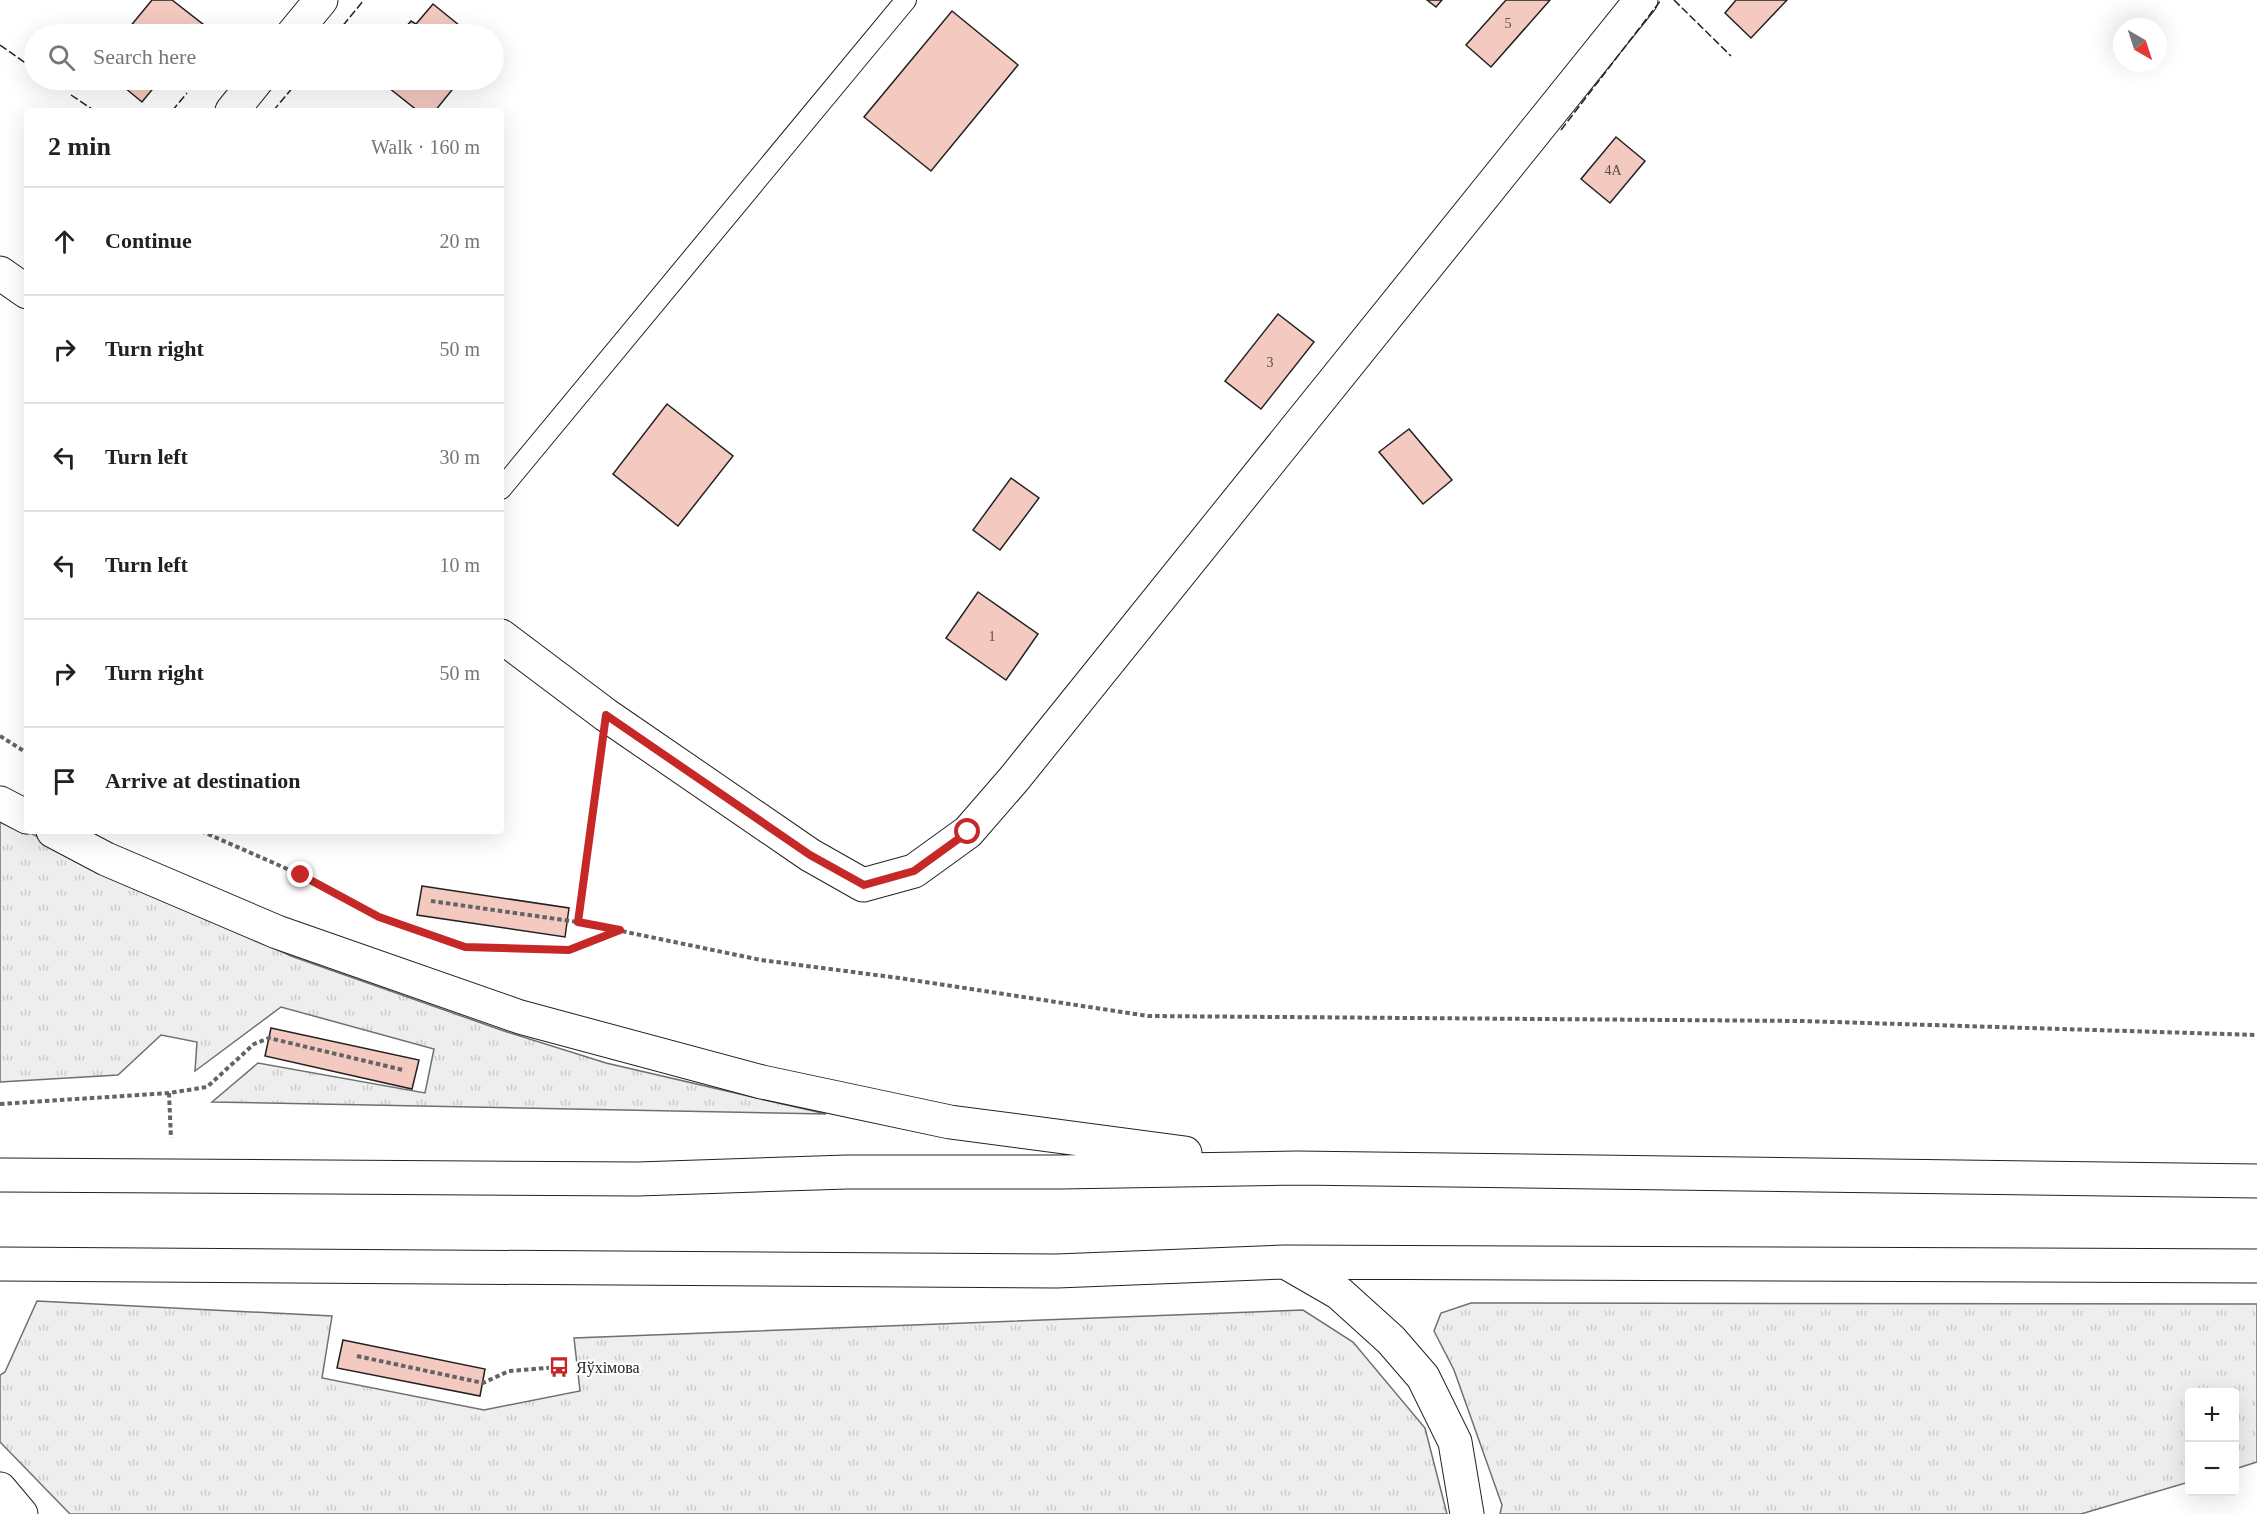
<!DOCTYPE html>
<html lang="en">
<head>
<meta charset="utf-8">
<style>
  :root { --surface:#fff; --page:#f2f2f2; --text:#222; --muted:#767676; --line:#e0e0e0 }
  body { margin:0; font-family:Georgia,serif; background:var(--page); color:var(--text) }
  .controls { position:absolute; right:18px; bottom:18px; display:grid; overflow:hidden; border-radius:6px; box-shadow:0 6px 24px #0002 }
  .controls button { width:54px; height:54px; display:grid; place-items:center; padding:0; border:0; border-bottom:2px solid var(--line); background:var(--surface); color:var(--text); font:30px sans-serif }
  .compass { position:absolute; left:2113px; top:18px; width:54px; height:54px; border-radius:50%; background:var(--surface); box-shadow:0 6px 24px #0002; rotate:141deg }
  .stop { position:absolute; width:18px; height:18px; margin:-14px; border:4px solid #c62828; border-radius:50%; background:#fff }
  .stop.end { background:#c62828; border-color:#fff; box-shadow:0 2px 6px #0008 }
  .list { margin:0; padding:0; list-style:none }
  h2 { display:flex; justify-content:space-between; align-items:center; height:78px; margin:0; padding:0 24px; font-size:26px }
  h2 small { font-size:20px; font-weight:400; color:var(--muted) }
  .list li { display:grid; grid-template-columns:39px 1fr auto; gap:18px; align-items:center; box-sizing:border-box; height:108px; padding:0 24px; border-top:2px solid var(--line) }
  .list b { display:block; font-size:22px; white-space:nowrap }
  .list em { font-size:20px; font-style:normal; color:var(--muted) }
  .icon { flex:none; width:33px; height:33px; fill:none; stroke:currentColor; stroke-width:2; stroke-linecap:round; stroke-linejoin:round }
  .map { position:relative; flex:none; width:2257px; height:1514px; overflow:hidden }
  .search { position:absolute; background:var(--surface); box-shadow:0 6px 24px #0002; left:24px; top:24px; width:480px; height:66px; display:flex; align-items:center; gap:15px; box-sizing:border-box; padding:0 21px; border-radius:33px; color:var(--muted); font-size:22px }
  .panel { position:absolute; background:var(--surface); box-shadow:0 6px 24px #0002; left:24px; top:108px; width:480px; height:726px; border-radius:6px }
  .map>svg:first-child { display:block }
</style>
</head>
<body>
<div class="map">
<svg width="2257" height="1514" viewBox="0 0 2257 1514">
  <defs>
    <pattern id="grass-tufts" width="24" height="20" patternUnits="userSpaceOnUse" patternTransform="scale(1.5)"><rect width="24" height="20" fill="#eee"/><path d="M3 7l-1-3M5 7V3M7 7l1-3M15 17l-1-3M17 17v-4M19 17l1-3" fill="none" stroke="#ccc"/></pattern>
  </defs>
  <rect width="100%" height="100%" fill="#fff"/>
  <path fill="url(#grass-tufts)" stroke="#6f6f6f" stroke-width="1.5" d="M0,819L291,956L504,1031L606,1063L826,1114L212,1102L258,1063L425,1093L434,1049L281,1007L195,1071L197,1042L161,1035L118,1075L0,1082Z
    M37,1301L332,1316L322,1378L484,1410L580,1391L574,1338L1303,1310L1353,1342L1425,1428L1447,1514H70L0,1442V1375L5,1372Z
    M1471,1303L2257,1304V1462L2235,1469L2234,1392H2190L2189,1482L2081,1514H1500L1502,1505L1454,1370L1434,1331L1441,1313Z"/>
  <path fill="#f3c9c0" stroke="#222" stroke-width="1.5" d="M152,0H172L204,25L197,34H124Z
    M1427,0H1442L1436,7Z
    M1506,0H1550L1491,67L1466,45Z
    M1736,0H1787L1751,38L1725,13Z
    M433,4L470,34H400L411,21L416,24Z
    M952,11L1018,65L931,171L864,117Z
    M122,80H160L142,102L119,83Z
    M379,80H460L435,111H418Z
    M1616,137L1645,161L1610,203L1581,179Z
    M1278,314L1314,342L1261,409L1225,381Z
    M667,404L733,456L678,526L613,474Z
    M1409,429L1452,480L1423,504L1379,452Z
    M1011,478L1039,498L1000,550L973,530Z
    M978,592L1038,634L1006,680L946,638Z
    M422,886L569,908L565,937L417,915Z
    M271,1028L419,1060L412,1089L265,1056Z
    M343,1340L485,1369L480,1396L337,1368Z"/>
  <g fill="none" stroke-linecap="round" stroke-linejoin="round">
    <g stroke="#222" stroke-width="22">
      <path id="lane" d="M501,489L906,0"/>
    </g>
    <g stroke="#222" stroke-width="35">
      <path id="street" d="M293,34L321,0
        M232,111L257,80
        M0,273L27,292
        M501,636L606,715L810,855L863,885L914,871L968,832L1014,779L1641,0"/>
    </g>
    <g stroke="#222" stroke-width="35">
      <path id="highway" d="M0,803L27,817
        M53,831L106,859L277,932L520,1017L762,1082L950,1122L1185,1153
        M0,1175L638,1179L847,1172H1060L1297,1168L2257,1181
        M1287,1263L1339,1293L1391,1340L1423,1377L1455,1442L1467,1514
        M0,1264L1057,1271L1285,1262L2257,1266
        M0,1489L21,1514"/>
    </g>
    <path stroke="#646464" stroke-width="4" stroke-dasharray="4.5 3" stroke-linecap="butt" d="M0,736L27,753
      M201,831L301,875L379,917L465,947L569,950L619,931
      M431,901L578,922L599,757
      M578,922L761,960L899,978L1148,1016L1801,1021L2257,1035
      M169,1093L171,1138
      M0,1104L169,1093L207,1087L254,1044L269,1038L403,1070
      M357,1356L483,1383L509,1371L559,1367"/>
    <use href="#lane" stroke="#fff" stroke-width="20"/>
    <use href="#street" stroke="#fff" stroke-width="33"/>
    <use href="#highway" stroke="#fff" stroke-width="33"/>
    <path stroke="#222" stroke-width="1.5" stroke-dasharray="8 3" stroke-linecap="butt" d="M1674,0L1731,56
      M336,34L364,0
      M0,45L34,69
      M49,80L52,82
      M71,95L95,111
      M172,111L187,93
      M273,111L299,80
      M1561,130L1661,0"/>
  </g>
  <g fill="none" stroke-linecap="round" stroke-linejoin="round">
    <path stroke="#c62828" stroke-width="8" d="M301,875L379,917L465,947L569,950L620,930L578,922L606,715L810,855L864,885L914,871L968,832"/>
  </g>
  <defs>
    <g id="bus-bare" transform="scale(1.62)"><path d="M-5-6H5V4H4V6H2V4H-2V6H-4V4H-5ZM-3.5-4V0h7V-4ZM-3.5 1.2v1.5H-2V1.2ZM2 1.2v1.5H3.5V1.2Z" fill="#c62828" stroke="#fff" stroke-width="2.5" paint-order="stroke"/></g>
  </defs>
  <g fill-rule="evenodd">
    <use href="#bus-bare" x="559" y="1367"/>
  </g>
  <g text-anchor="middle" stroke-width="4.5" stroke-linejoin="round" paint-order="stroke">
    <g font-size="14" fill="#564c4a">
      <text x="1508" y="28">5</text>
      <text x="1613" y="175">4А</text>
      <text x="1270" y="367">3</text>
      <text x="992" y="641">1</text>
    </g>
    <g font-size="16" fill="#222" stroke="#fff" text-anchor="start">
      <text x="576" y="1373">Яўхімова</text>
    </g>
  </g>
</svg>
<div class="controls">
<button>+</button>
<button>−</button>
</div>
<svg class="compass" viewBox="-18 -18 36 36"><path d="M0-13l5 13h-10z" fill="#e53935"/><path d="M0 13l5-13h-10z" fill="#767676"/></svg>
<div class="stop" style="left:968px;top:832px"></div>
<div class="stop end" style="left:301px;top:875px"></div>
<div class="search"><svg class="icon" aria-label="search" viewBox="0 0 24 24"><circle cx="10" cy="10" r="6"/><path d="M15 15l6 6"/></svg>Search here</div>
<section class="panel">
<h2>2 min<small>Walk · 160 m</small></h2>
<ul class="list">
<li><svg class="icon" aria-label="ahead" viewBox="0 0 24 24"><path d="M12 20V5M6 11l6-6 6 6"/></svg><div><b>Continue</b></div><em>20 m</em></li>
<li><svg class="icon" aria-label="right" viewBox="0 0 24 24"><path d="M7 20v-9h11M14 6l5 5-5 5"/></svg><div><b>Turn right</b></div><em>50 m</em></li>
<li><svg class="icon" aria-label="left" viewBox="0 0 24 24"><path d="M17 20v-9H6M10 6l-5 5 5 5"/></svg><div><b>Turn left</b></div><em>30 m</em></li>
<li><svg class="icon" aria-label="left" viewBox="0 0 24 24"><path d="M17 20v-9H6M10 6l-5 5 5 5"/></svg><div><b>Turn left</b></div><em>10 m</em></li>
<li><svg class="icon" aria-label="right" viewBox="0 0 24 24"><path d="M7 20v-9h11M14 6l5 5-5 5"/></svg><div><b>Turn right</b></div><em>50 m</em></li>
<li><svg class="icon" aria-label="arrive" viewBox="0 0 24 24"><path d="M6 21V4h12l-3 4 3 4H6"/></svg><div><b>Arrive at destination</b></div></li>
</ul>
</section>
</div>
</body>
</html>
